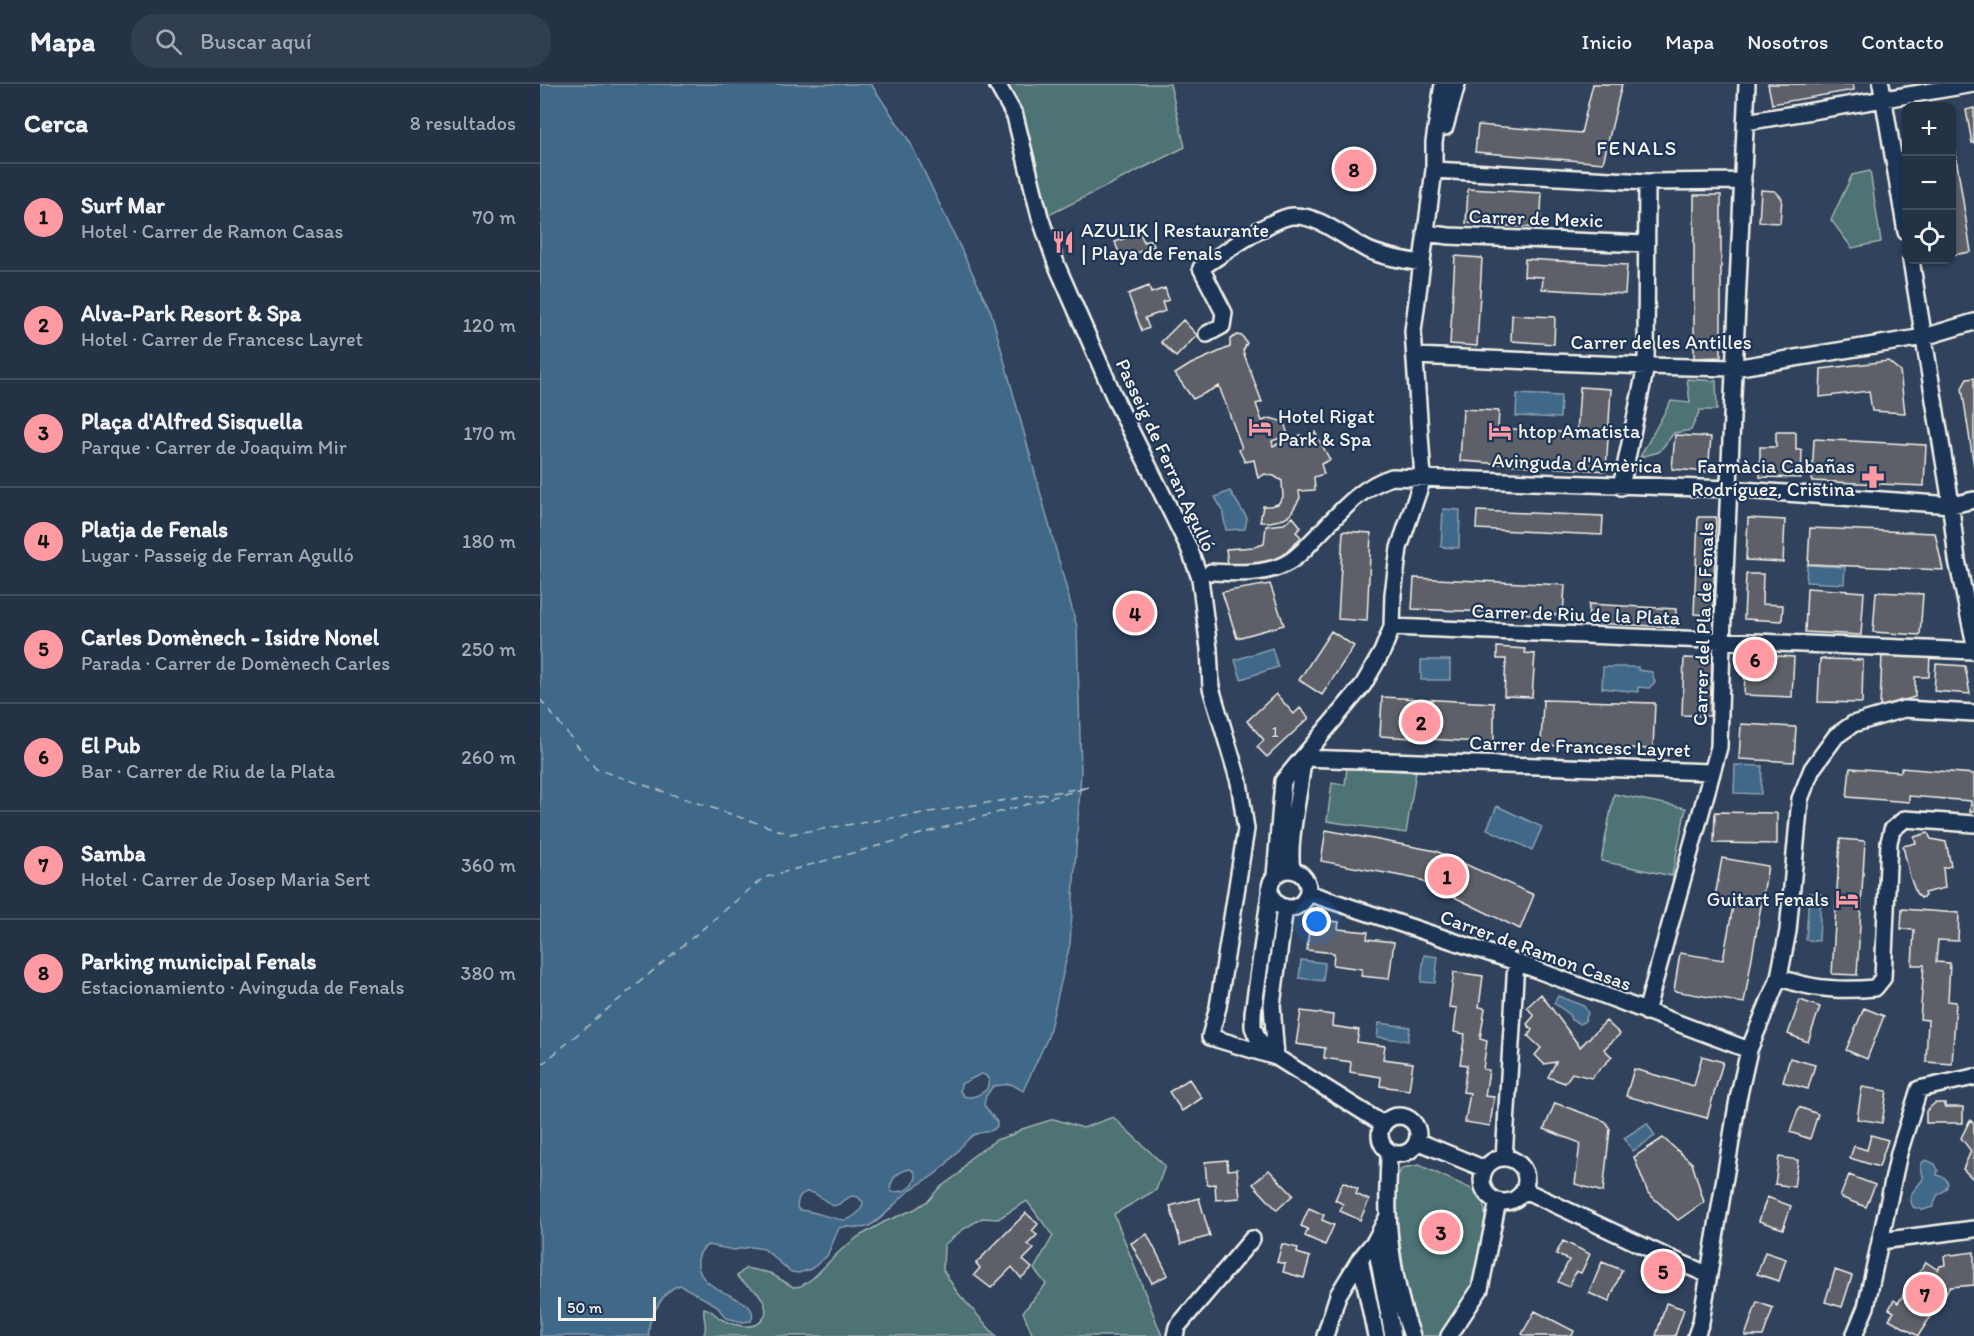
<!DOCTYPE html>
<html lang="es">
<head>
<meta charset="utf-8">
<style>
  :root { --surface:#243245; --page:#303e50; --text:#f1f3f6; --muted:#a3aab3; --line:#414d5e; --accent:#ff9aa2 }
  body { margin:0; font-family:Itim,sans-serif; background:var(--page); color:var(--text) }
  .controls { position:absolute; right:18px; top:18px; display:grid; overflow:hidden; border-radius:12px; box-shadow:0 2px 4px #0004 }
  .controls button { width:54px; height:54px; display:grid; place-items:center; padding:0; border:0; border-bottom:2px solid var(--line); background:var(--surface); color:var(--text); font:30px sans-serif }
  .scale { position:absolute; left:18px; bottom:15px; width:98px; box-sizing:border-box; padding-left:6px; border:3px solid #f4f1e8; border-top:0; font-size:16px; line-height:21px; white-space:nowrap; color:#f4f1e8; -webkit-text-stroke:4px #1d3557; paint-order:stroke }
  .you { position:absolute; left:777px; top:838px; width:21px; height:21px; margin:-15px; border:4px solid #fff; border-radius:50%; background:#1a73e8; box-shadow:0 0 0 9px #1a73e833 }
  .badge { display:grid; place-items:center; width:39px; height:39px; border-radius:50%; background:var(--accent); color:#111; font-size:20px; font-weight:700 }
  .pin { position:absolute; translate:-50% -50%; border:3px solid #fff; box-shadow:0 2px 6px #0006 }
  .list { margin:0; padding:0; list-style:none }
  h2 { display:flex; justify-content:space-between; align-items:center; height:78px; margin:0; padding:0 24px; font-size:26px }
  h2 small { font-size:20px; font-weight:400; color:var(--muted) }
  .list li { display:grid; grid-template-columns:39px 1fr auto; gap:18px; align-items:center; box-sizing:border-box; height:108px; padding:0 24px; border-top:2px solid var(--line) }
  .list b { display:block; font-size:22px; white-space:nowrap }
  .list p { margin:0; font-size:20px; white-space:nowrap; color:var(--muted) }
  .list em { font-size:20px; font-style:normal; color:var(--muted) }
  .icon { flex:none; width:33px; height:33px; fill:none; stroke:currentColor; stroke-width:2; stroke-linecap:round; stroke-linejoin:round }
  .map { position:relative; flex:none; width:1434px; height:1252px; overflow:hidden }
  header { display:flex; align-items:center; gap:36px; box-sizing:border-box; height:84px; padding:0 30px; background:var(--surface); border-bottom:2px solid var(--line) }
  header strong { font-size:28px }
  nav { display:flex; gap:33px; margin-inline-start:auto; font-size:21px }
  .search { width:420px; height:54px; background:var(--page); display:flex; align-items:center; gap:15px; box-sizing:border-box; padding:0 21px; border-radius:24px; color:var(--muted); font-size:22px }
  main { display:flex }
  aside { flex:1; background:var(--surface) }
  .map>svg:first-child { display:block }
</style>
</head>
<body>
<header>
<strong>Mapa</strong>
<div class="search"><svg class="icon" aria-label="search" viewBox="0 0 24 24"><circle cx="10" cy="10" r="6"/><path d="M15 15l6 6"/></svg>Buscar aquí</div>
<nav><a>Inicio</a><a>Mapa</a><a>Nosotros</a><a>Contacto</a></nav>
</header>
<main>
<aside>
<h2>Cerca<small>8 resultados</small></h2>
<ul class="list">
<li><span class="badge">1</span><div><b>Surf Mar</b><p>Hotel · Carrer de Ramon Casas</p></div><em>70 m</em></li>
<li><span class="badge">2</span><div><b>Alva-Park Resort &amp; Spa</b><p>Hotel · Carrer de Francesc Layret</p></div><em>120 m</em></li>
<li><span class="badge">3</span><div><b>Plaça d'Alfred Sisquella</b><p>Parque · Carrer de Joaquim Mir</p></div><em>170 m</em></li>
<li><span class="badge">4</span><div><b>Platja de Fenals</b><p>Lugar · Passeig de Ferran Agulló</p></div><em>180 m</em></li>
<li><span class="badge">5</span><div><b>Carles Domènech - Isidre Nonel</b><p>Parada · Carrer de Domènech Carles</p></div><em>250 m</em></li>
<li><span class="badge">6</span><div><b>El Pub</b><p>Bar · Carrer de Riu de la Plata</p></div><em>260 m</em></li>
<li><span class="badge">7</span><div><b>Samba</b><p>Hotel · Carrer de Josep Maria Sert</p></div><em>360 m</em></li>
<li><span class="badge">8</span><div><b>Parking municipal Fenals</b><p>Estacionamiento · Avinguda de Fenals</p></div><em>380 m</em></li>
</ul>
</aside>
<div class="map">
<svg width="1434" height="1252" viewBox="0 0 1434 1252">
  <rect width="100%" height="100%" fill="#30425c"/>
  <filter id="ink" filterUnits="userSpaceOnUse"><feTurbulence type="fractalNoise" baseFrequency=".0167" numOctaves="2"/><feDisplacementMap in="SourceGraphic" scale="12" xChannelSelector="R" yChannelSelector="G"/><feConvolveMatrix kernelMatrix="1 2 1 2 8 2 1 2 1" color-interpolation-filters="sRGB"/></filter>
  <g filter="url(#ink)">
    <path fill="#4e7375" stroke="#a1b2ae" stroke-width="1.5" d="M450,0H630L645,63L495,138L472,43Z
      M1330,87L1341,158L1312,164L1291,136L1312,91Z
      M1147,295L1176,297L1177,326H1160L1151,346L1134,349L1119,368L1100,373L1131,317L1150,319Z
      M807,683L876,688L866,749L787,737L792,699L805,701Z
      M1074,710L1146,724L1132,792L1061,777Z
      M573,1033L625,1082L616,1106L574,1130L622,1252H493L483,1228L506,1200L494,1185L513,1152L487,1117L458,1135L442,1134L422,1146L404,1161L403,1186L417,1208L456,1252H163C169,1243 162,1234 164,1224C172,1225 176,1233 183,1236C195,1242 219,1248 225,1231C227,1226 224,1218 221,1213C215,1204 203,1201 197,1192L206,1184L230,1189L253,1203L261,1202L273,1194L301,1166L318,1153L344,1138L375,1125L389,1116L399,1104L420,1089L429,1075L456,1056L471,1051L482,1045L514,1035L543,1044Z
      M879,1081L934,1106L943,1116L945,1129L943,1168L938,1189L904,1252H877L869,1219L854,1119V1099L862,1084Z"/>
    <path fill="#416989" stroke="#899faf" stroke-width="1.5" fill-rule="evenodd" d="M0,0H331L370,58L451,228L537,543L541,688L530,860L508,953L483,1007L471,1000L453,1002L446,1012L444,1021L457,1038V1042C450,1051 441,1046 432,1052C420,1061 412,1076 400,1086C391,1095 379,1099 369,1107C355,1118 344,1135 327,1143C318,1146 308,1140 299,1144L287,1172L271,1185L259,1189L251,1188L224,1165L211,1163L194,1166L168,1161C162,1164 159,1169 158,1176C154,1212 224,1211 211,1237L203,1238L186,1234L176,1221L140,1201C124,1205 106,1236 109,1252H0ZM441,990L445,991L449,996L447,1005C441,1010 432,1015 424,1012L420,1007L421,1000ZM370,1085L374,1087L376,1093L373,1101L364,1107L352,1108L350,1104C352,1094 359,1087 370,1085ZM267,1108L274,1109L293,1122L299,1120L311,1112L318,1113L323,1118C323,1127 312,1135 304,1136C288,1134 275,1127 259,1126L257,1123C258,1115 259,1110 267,1108Z
      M977,310L1021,312L1020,334L976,332Z
      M690,407L707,434L705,445L686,446L682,425L675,413Z
      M903,425L920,426L919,464L901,463Z
      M1267,481L1305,483L1304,500L1266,498Z
      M732,564L738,583L701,595L695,576Z
      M881,576H910V596H881Z
      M1063,583H1098V586L1112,588L1115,598L1109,604L1098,603V608L1062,604Z
      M1195,681L1222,682L1221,710L1194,709Z
      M957,722L1002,743L992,766L947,745Z
      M1269,809L1281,810L1279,857L1266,856Z
      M884,871L898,873L895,899L881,898Z
      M761,876L785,879L783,897L759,894Z
      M1018,912L1044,922L1048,929L1045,937L1040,940L1031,936L1029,930L1014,919Z
      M839,939L870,943L868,957L837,953Z
      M1107,1039L1115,1052L1093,1067L1084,1054Z
      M1386,1076L1395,1080L1398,1086L1397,1091L1405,1094L1408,1099L1406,1105L1397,1112L1393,1123L1383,1126L1373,1123C1366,1109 1377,1105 1383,1095C1384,1087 1376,1081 1386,1076Z"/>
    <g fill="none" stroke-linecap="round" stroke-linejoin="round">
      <path stroke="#b5c1c7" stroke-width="1.5" stroke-dasharray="8 6" stroke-linecap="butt" d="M0,615L56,685L250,750L549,703L223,794L0,982"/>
    </g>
    <path fill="#5d6068" stroke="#f4f1e8" stroke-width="1.5" d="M1053,0H1082L1063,79L935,68L938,41L1041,49Z
      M1228,0H1313L1314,6L1232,20Z
      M1434,24V59H1432L1426,26Z
      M1412,47L1431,168L1412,171Z
      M928,105L1002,109L1000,144L926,139Z
      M1221,106L1235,107L1242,114L1240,139L1219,138Z
      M1154,111H1181V273L1154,274Z
      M600,149L604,158L612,155L614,162L581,175L575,158Z
      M915,172L942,174L937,262L910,260Z
      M985,175L1087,181L1085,210L1002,205L1003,193L984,192Z
      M609,202L611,209L625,204L629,216L622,218L625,227L605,234L609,244L602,247L588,210Z
      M972,231L1015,233L1014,260L971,257Z
      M643,236L657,251L636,273L621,258Z
      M697,251L702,252L707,259L703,267L722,318L716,320L722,337L730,334L744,338L748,351L732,357L733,362L745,357L754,360L760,351L768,355L775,348L790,376L781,380L784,390L774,393L775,406L759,407L760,414L750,431L740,436L730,438H720L723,422H730L738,420L743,413L742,397L734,392L725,390L718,394L714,376L705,378L699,366L702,364L679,302L653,315L635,290L651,280L690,263V255Z
      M1348,277L1360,287L1365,329L1332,327L1329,307L1280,313L1281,285Z
      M1434,294V383L1422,304L1427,295Z
      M1040,303L1071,305L1066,387L920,377L923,325L959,327L958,344L1037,349Z
      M1236,348H1256V366H1262L1261,394L1220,393V363H1236Z
      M1135,351L1171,353L1168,388L1132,385Z
      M1274,355L1386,361L1384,402L1272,397Z
      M937,427L1063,432L1062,451L936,445Z
      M753,433L761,443L756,448L761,453L742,473L727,480L688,481L686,465L714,463L724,460L726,442L744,440Z
      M1158,433H1176L1173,531L1154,530Z
      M1208,434L1245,436L1243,478L1206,476Z
      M1270,444L1395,449L1403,486L1268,480Z
      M803,447L831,449L827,537L798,535Z
      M1206,490H1223L1222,520L1243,521L1242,537L1204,535Z
      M874,494L1025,501L1023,531L872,525Z
      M730,500L744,541L697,554L682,508Z
      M1267,504L1324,508L1321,551L1265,548Z
      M1336,508L1383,510L1380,551L1333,548Z
      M1049,520L1136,525L1135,543L1048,539Z
      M791,547L814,562L782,611L759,596Z
      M957,563L985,565V569L995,570L992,613L964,612L966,575H957Z
      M1206,570L1254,573L1252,613L1204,611Z
      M1342,570H1390L1389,593H1375V613L1340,623Z
      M1144,574L1172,575L1170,632L1142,631Z
      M1280,575L1323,576L1322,619L1278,618Z
      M1396,580L1425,582L1430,610L1394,607Z
      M736,610L754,630L760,624L769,634L727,673L717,663L724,656L707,637Z
      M842,613L954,619V659L840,652Z
      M1003,616L1115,619L1113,665L1001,661Z
      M1201,640L1256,643L1254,678L1199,675Z
      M1310,684L1361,688V684L1434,690V728H1430L1431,717L1369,712V718L1307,713Z
      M1175,728L1237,729V760L1174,759Z
      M786,746L896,767L994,811L980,845L877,795L781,777Z
      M1388,749L1391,755L1406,758L1411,782L1403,784L1405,804L1384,809L1385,812L1381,814L1376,809L1370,793L1363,762L1376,759L1374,753Z
      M1300,755L1325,757L1317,891L1292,890Z
      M1182,774L1228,782L1204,919L1134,907L1140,869L1183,876L1194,817L1175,813Z
      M1362,825L1419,829L1418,857L1398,856L1396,878L1410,879L1408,917L1416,918L1412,980L1386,978L1388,936L1380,935L1384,881H1372L1374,846L1361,845Z
      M770,835L799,838L798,845L828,848L827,855L854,858L849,895L821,892L822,885L793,881L794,869L767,866Z
      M914,888L943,892L939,923L945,924L940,955L947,957L943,985L949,986L945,1012L954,1013L950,1042L925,1038L930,1009L923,1008L927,981L920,980L925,950L914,948L917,924L909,923Z
      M1001,910L1040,963L1066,937L1080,950L1064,965L1072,973L1051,994L1032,989L1025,999L1008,993L1016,978L1004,980L995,971L1001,964L988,952L992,946L987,940L994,932L987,923Z
      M1260,916L1280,923L1268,958L1248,950Z
      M1324,924L1344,932L1327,975L1306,966Z
      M761,927L793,931L792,942L819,946L817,958L845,962L843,975L873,979L869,1006L840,1002L841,993L810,988L811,978L784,974L785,964L756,960Z
      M1162,972L1183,978L1167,1034L1086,1012L1094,985L1154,1002Z
      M1250,974L1275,981L1268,1005L1243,998Z
      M649,995L662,1014L642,1027L629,1008Z
      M1322,1003L1347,1007L1342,1039L1317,1035Z
      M1015,1019L1065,1037L1070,1045L1063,1108L1035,1100L1040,1059L1004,1045Z
      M1395,1019H1405V1023H1423V1039H1386V1027Z
      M1259,1023L1278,1030L1270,1055L1250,1048Z
      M1430,1036L1434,1039V1096L1423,1085L1431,1067L1421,1054Z
      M1331,1051L1348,1056L1339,1083L1310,1074L1314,1062L1327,1066Z
      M1123,1054L1152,1079L1164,1118L1138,1136L1108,1109L1094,1073Z
      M1239,1073L1258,1076L1254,1103L1235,1100Z
      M687,1076L688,1086L697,1085L700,1114L676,1116L675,1100L667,1101L665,1078Z
      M729,1086L753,1111L737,1126L713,1100Z
      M1309,1091L1335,1101L1326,1123L1300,1113Z
      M803,1098L818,1105L816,1110L829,1116L820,1136L800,1127L803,1120L795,1116Z
      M1227,1113L1251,1122L1243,1145L1219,1137Z
      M659,1114L670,1152L641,1160L630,1122Z
      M769,1124L784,1131L782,1136L794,1141L785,1161L765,1152L768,1145L761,1142Z
      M486,1129L498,1140L492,1147L497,1151L488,1160L494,1165L483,1176L492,1184L481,1194L472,1183L451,1204L434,1191L440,1184L436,1179Z
      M607,1150L628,1191L612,1199L591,1159Z
      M1023,1157L1050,1170L1041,1189L1036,1187L1029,1203L1018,1198L1029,1176L1016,1170Z
      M742,1160L758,1164L757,1169L770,1173L764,1194L743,1188L745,1180L737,1178Z
      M1225,1168L1246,1175L1239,1197L1217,1190Z
      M1434,1168V1201L1410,1203L1378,1252L1349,1235L1354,1228L1349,1225L1354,1216L1358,1219L1386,1178L1398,1186L1400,1182L1405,1181L1404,1172Z
      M1062,1178L1082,1186L1069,1218L1049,1209Z
      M1295,1186L1312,1192L1302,1223L1285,1218Z
      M1217,1218L1233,1224L1223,1252H1205Z
      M1126,1219L1144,1225L1135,1252H1116Z
      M995,1227L1034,1247L1032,1252H986L982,1250Z"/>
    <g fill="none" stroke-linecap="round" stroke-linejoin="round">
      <g stroke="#f4f1e8" stroke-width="20">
        <path id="minor" d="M457,0L475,32L500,133L517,182L577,319L649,464L660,494L669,565L671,604L699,698L706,745L678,923L670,953L736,973
          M1341,0L1366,148
          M1206,38L1434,0
          M905,43L917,0
          M894,86L1107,98L1203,97
          M885,149L909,152L1105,160
          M1371,176L1409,407L1417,476L1434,556
          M667,250L682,242L684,229L661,184C680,172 732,133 753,132C780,131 804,154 828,166C844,173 863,176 881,179
          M875,272L1106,282L1194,284L1384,253L1434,238
          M1081,403L1106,282L1107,98
          M671,488C693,489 725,491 745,480C756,475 765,465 773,456C796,433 819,403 852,393L1189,405L1412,421L1434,416
          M852,543L1434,567
          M763,674L1171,688
          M730 805a19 19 0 1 1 38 0a19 19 0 1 1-38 0Z
          M752,786C747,755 761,707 763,674
          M735,792L743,697L823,601L842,568L852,543L853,510L859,464L883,394L873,247L894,86V58L903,0
          M730,809L713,929V943L718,955L736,973L843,1040
          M768,809L976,878L1209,966
          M1239,893C1268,905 1304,907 1335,904L1343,894L1349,758L1352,746L1365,735L1434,740
          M1106,928L1179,663L1182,557L1207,0
          M736,973L732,921L745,823
          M840 1051a19 19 0 1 1 38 0a19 19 0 1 1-38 0Z
          M877,1057L945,1085
          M849,1067C849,1087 847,1108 848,1128C849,1167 858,1215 872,1252
          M964,1074L976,878
          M942 1096a22 22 0 1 1 44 0a22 22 0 1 1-44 0Z
          M984,1106L1127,1173L1169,1191
          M835,1157L853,1252
          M1340,1157L1434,1145
          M635,1252L637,1243L712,1155
          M785,1252L798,1211L820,1175
          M836,1252L820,1175L835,1157L848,1132
          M909,1252L940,1205L958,1117
          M1156,1252L1161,1238L1198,1015L1209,966L1239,893L1248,847L1260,715L1272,685L1296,652L1313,640L1364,625L1434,629
          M1314,1252L1326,1223L1359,1069L1379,1005L1434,993"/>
      </g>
      <use href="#minor" stroke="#1d3557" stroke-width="15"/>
    </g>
  </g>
  <defs>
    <g id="restaurant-bare" transform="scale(1.8)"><path d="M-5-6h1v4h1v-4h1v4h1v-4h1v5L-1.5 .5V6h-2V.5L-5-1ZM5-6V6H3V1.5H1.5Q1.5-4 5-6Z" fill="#ff9aa2" stroke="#1d3557" stroke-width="2.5" paint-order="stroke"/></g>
    <g id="hotel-bare" transform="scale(1.8)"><path d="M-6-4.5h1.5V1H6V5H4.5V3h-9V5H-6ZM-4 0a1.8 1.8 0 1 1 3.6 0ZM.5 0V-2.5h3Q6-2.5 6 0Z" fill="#ff9aa2" stroke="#1d3557" stroke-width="2.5" paint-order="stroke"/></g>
    <g id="pharmacy-bare" transform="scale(1.8)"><path d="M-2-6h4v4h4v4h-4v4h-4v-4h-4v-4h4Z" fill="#ff9aa2" stroke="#1d3557" stroke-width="2.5" paint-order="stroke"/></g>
  </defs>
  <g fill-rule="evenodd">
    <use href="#restaurant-bare" x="523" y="158"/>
    <use href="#hotel-bare" x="720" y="343"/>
    <use href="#hotel-bare" x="960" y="347"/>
    <use href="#pharmacy-bare" x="1333" y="393"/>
    <use href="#hotel-bare" x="1307" y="815"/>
  </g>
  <g text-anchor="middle" stroke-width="4.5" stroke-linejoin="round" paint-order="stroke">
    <g font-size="16" fill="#cecdc8">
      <text x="735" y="653">1</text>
    </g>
    <g font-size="20" fill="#f4f1e8" stroke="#1d3557">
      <text transform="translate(996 134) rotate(2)" y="7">Carrer de Mexic</text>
      <text x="1121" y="265">Carrer de les Antilles</text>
      <text transform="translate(626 371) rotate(65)" y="7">Passeig de Ferran Agulló</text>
      <text transform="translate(1037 379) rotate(2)" y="7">Avinguda d'Amèrica</text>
      <text transform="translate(1036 530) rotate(2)" y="7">Carrer de Riu de la Plata</text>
      <text transform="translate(1163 540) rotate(-88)" y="7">Carrer del Pla de Fenals</text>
      <text transform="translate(1040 662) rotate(2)" y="7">Carrer de Francesc Layret</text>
      <text transform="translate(996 866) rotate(20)" y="7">Carrer de Ramon Casas</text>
    </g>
    <g font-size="20" fill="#f4f1e8" stroke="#1d3557" text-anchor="start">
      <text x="541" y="153">AZULIK | Restaurante<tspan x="541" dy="23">| Playa de Fenals</tspan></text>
      <text x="738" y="339">Hotel Rigat<tspan x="738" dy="23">Park &amp; Spa</tspan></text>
      <text x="978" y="354">htop Amatista</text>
      <text x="1315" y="389" text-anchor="end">Farmàcia Cabañas<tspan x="1315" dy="23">Rodríguez, Cristina</tspan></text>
      <text x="1289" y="822" text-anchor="end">Guitart Fenals</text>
    </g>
    <g font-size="21" letter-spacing="1.5" fill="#f4f1e8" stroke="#1d3557">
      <text x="1097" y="71">FENALS</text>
    </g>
  </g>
</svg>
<div class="controls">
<button>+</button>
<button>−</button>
<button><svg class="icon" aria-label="locate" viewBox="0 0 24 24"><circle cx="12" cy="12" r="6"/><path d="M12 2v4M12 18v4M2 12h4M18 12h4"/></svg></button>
</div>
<div class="scale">50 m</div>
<div class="you"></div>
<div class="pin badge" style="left:907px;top:792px">1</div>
<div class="pin badge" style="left:881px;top:638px">2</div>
<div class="pin badge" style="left:901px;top:1148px">3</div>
<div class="pin badge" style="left:595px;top:529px">4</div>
<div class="pin badge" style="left:1123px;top:1187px">5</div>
<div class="pin badge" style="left:1215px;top:575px">6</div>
<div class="pin badge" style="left:1385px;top:1210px">7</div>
<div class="pin badge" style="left:814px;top:85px">8</div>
</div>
</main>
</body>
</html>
